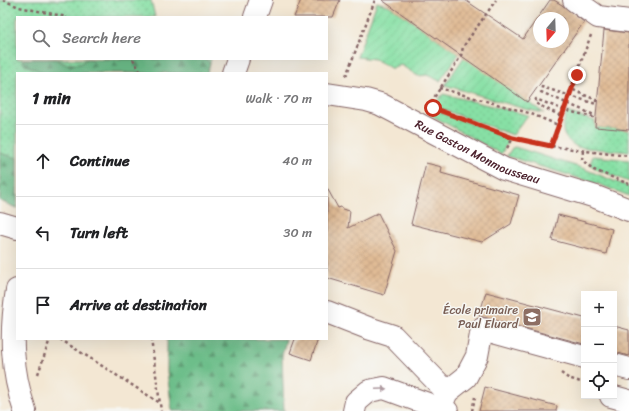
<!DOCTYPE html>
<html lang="en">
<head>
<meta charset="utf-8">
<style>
  :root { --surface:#fff; --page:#f2f2f2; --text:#202124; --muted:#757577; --line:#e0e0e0 }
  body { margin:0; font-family:Sriracha,sans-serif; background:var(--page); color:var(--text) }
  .controls { position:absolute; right:12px; bottom:12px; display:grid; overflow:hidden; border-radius:0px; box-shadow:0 4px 16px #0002 }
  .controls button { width:36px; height:36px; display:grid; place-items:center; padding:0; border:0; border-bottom:1px solid var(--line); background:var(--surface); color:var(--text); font:20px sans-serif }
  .compass { position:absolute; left:533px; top:12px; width:36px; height:36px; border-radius:50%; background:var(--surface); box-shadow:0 4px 16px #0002; rotate:199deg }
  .stop { position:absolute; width:12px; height:12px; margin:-9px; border:3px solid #c8321e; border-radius:50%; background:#fff }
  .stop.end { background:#c8321e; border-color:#fff; box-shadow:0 1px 4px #0008 }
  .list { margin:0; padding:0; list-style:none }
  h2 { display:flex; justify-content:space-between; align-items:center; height:52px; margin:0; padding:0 16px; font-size:17px }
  h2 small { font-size:13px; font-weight:400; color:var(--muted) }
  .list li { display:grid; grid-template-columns:26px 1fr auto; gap:12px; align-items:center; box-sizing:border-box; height:72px; padding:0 16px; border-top:1px solid var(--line) }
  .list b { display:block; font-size:15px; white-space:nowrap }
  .list em { font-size:13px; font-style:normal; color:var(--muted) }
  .icon { flex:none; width:22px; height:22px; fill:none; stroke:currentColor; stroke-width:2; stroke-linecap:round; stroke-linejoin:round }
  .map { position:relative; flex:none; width:629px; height:411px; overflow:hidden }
  .search { position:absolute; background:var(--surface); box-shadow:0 4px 16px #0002; left:16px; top:16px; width:312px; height:44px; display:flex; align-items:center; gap:10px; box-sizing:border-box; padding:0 14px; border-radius:0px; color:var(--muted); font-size:15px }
  .panel { position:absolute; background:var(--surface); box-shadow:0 4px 16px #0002; left:16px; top:72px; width:312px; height:268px; border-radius:0px }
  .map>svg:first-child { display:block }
</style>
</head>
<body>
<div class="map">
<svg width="629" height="411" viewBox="0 0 629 411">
  <defs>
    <pattern id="grass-dots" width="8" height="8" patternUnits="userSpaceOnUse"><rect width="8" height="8" fill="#87e0a5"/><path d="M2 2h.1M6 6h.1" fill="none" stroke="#76c08e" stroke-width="1.8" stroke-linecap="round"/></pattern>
    <pattern id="forest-firs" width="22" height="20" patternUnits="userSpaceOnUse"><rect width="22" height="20" fill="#6dbe8a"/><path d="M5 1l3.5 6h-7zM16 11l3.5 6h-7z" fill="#5c9a71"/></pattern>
    <pattern id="garden-furrows" width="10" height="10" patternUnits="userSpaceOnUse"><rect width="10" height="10" fill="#87e0a5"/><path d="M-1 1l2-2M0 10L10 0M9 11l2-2" fill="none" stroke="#76c08e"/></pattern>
    <pattern id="building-cross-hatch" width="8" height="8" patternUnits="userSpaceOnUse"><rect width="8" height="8" fill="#e0bb95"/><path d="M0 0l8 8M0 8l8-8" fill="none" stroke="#c2a081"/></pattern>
  </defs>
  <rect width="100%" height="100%" fill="#f6f6f2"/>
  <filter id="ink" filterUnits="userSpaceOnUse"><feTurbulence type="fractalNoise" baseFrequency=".025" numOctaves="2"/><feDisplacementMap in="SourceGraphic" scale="8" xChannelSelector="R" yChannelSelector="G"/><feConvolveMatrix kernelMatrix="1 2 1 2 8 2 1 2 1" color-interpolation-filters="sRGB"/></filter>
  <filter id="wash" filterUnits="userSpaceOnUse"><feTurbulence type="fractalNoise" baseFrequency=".012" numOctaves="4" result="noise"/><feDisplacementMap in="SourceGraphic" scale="16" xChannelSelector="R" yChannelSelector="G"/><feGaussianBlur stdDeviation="0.9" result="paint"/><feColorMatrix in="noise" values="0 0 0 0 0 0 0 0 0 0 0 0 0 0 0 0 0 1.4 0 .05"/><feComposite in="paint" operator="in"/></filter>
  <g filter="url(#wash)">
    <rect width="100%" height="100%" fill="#f3e7d3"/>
    <path fill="url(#grass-dots)" stroke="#688068" d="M0,0H151L155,17H17V59H211L207,73H17V208L0,201Z
      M443,94L528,115L513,135L433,106Z
      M432,109L505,136L508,138L507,144L501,154L429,114Z
      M567,112L595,121V127L629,130V152L577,147C560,136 561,130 567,112Z
      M515,147L582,168L629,187V196L601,185L507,156L512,148Z
      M593,156L629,160V182L596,169L590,164Z"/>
    <path fill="url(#forest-firs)" stroke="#5c6e5a" d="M24,59H56L65,64H80L86,59H205L210,63L207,73H44L24,64Z
      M0,153L17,158V208L0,201Z
      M167,339H286L282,356L284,411H172L167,372Z"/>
    <path fill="url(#garden-furrows)" stroke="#688068" d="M377,2L390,6L459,54L440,81L427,75L418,76L401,65L392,69L375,59L357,57Z
      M464,57L544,113L525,109L445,85Z"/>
    <g id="blocks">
      <path fill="url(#building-cross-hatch)" fill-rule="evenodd" d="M301,0H340L333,17H294Z
        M382,0H465L523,39L550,0H554L562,5L584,22L527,102ZM539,18H563V42H539Z
        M604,30L629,33V130L595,127Z
        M426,163L442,167L441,173L519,195L511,224L482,242L411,224Z
        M327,188L338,208L341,207L342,209L350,211L348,228L378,213L397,251L384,295L327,278Z
        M558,215L612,229L606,254L552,240Z
        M486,292L584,318V344L479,316Z
        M614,326L629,330V356L614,352Z
        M295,339H318L311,360L290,353Z
        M485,387L557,406L556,411H479Z"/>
    </g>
  </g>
  <g filter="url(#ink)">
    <use href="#blocks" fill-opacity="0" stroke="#856566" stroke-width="1"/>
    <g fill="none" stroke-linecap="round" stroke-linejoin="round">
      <g stroke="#856566" stroke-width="24">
        <g id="minor">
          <path d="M574,0L598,17L629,21"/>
          <path d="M255,17L261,0"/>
          <path d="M233,73L238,59"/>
          <path id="s1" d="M327,94L366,100L380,104L504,169L596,197L629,210"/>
          <path d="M0,223L17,228"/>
          <path d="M17,290C10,333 11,370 25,411"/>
          <path d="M327,312L368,328L393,336L447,392"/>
          <path d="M614,365L629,369"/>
          <path d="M611,396L629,401"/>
          <path d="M440,408L447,392L466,377L477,356L482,329L584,357"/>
          <path d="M354,411L356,402L369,391L384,388L447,411"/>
        </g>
      </g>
      <path stroke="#856566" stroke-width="2.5" stroke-dasharray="3 3" stroke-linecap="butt" d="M3,0L19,7L67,17
        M591,35L571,89L596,100V104L542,87L541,92L594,115L593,117L564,110L536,99L535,103L561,116L551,146L593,152L629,156
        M133,59L141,73
        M346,76L375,0
        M439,88L529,113L558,125
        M428,107L461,56L463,47L496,0
        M440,110L513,138L551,146
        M561,116L571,89
        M507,148L513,138
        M583,151L582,160L594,170L629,184
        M60,339L160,403
        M151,339L161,411
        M561,373L568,378L584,383
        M38,374L50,339
        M472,411L475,397"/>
      <use href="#minor" stroke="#fff" stroke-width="22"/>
    </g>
    <defs><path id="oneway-solid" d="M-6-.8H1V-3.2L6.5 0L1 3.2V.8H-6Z"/></defs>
    <use fill="#ae9aa0" href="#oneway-solid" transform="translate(381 389) rotate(-2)"/>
  </g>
  <g fill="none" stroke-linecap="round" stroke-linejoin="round" filter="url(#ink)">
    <path stroke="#c8321e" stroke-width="5" d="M433,108L513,138L551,146L577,75"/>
  </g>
  <defs>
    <g id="school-square" transform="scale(1)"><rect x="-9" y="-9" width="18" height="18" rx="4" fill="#8d6e63" stroke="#f6f6f2"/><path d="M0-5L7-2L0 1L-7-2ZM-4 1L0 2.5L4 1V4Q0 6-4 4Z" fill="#fff"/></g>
  </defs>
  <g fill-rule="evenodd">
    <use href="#school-square" x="532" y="317"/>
  </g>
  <g text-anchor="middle" stroke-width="3" stroke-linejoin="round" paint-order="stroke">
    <g font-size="12" fill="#4a1f2b" stroke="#f6f6f2">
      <text dy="4" stroke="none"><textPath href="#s1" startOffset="163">Rue Gaston Monmousseau</textPath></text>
    </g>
    <g font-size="12" fill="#785e54" stroke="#f6f6f2" text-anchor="end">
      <text x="518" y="314">École primaire<tspan x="518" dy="14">Paul Eluard</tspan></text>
    </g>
  </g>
</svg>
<div class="controls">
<button>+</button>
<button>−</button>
<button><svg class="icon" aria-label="locate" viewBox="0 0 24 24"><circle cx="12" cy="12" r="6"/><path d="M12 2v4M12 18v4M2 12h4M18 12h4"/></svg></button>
</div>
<svg class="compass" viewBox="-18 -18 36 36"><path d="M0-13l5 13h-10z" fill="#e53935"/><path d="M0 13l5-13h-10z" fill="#757577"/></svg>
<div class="stop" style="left:433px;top:108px"></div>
<div class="stop end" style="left:577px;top:75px"></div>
<div class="search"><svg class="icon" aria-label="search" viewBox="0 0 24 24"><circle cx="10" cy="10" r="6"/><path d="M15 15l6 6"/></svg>Search here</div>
<section class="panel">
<h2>1 min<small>Walk · 70 m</small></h2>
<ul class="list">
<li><svg class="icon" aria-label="ahead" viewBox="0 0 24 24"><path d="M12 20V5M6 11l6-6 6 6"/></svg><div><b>Continue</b></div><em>40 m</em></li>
<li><svg class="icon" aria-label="left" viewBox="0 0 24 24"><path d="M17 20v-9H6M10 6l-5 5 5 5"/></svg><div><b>Turn left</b></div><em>30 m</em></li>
<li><svg class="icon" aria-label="arrive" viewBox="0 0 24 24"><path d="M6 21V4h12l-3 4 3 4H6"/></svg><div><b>Arrive at destination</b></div></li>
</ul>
</section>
</div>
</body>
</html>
